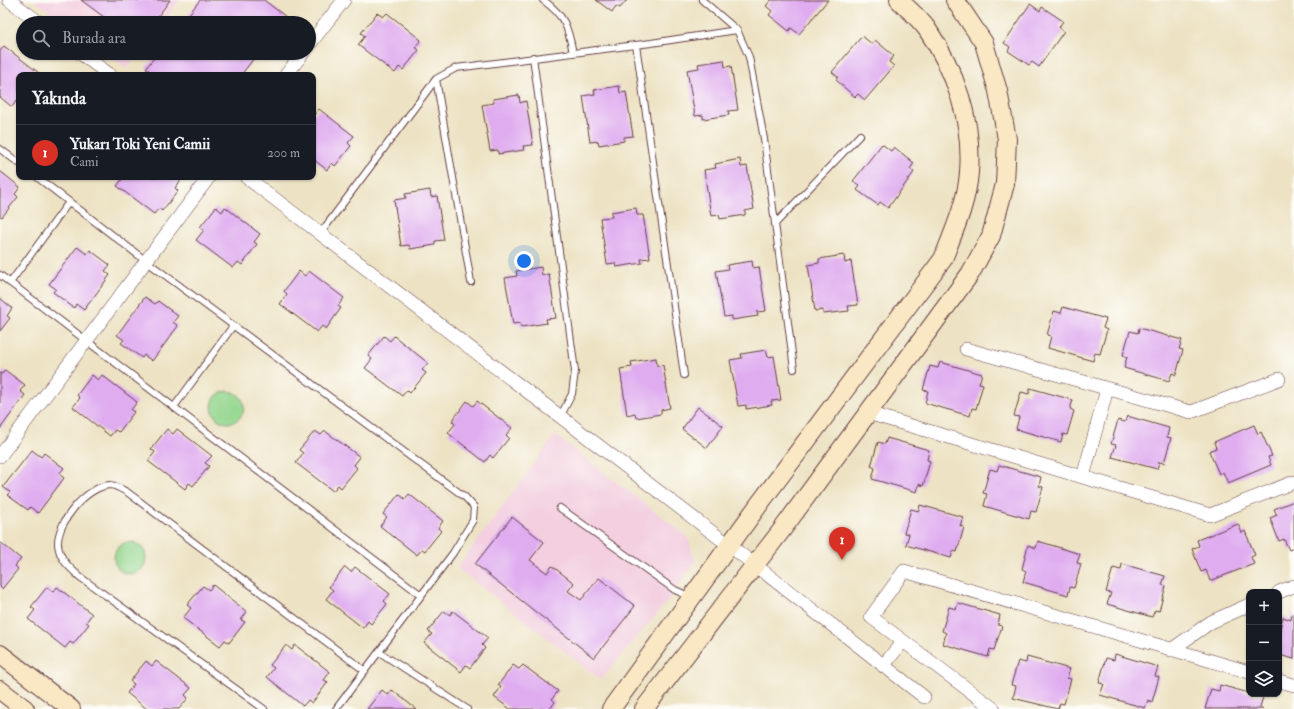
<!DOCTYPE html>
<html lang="tr">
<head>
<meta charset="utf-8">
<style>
  :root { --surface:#171b24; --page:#242831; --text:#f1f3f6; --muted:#9ea1a6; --line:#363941; --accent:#d93025 }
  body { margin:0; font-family:"IM FELL Double Pica",serif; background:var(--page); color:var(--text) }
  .controls { position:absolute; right:12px; bottom:12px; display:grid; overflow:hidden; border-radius:8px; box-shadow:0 1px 3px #0004 }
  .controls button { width:36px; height:36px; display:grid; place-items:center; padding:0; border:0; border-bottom:1px solid var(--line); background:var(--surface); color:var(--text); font:20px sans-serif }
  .you { position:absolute; left:524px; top:261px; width:14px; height:14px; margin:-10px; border:3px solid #fff; border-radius:50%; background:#1a73e8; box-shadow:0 0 0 6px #1a73e833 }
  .badge { display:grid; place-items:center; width:26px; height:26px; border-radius:50%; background:var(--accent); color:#fff; font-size:13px; font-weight:700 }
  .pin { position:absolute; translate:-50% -33px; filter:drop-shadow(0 1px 2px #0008) }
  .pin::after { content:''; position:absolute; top:21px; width:14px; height:12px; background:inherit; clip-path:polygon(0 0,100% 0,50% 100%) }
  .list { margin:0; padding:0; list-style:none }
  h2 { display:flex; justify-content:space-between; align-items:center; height:52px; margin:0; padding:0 16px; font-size:17px }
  h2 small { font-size:13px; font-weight:400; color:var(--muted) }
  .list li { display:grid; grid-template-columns:26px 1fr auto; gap:12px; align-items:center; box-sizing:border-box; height:56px; padding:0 16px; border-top:1px solid var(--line) }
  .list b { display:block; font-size:15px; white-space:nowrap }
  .list p { margin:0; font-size:13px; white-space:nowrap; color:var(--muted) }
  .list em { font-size:13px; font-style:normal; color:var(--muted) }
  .icon { flex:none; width:22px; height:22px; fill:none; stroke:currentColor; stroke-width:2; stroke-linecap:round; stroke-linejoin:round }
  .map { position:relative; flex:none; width:1294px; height:709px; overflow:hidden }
  .search { position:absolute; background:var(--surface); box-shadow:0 1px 3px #0004; left:16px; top:16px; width:300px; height:44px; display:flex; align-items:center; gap:10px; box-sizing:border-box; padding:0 14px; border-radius:22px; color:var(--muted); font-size:15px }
  .panel { position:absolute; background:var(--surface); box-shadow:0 1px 3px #0004; left:16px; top:72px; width:300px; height:108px; border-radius:8px }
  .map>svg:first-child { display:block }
</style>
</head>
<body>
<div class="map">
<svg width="1294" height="709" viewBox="0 0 1294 709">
  <rect width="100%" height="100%" fill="#fdfcf7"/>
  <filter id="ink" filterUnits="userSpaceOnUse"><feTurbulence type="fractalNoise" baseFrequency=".025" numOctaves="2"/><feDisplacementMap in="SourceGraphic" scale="8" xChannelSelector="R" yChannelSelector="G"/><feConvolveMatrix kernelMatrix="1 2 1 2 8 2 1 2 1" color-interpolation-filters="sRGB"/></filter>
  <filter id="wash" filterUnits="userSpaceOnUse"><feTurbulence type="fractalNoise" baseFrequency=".012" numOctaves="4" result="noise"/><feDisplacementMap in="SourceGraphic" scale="16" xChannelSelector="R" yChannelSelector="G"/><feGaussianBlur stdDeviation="0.9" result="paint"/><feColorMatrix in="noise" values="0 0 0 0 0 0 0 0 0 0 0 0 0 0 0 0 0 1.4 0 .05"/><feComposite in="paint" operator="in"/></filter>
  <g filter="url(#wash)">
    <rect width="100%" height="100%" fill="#ede3c4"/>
    <path fill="#f3cfe0" d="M34,0H180L162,23H65Z
      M106,53H139L127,69Z
      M555,435L688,537L695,562L666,603L601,680L457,568Z"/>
    <path fill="#94d78f" stroke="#6f7b5d" d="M212 407a16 16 0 1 1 32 0a16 16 0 1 1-32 0Z
      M114 558a16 16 0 1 1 32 0a16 16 0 1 1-32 0Z"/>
    <g id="blocks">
      <path fill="#dfacf0" d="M81,0H170L153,23H112Z
        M200,0H264L286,17L281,23H182Z
        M596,0H627L620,8L616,6L612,12Z
        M771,0H828L799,34L791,28L789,31L769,15L772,11L766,6Z
        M1030,4L1040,11L1042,7L1063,21L1059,27L1064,31L1039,67L1032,62L1029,65L1008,51L1010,47L1004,43Z
        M377,13L383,17L387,13L421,40L415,47L419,50L403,70L399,67L395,73L358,45L365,36L361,33Z
        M862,36L872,44L875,40L894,56L889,62L894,66L865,100L858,94L855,97L836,80L838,77L832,72Z
        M4,46L39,73L37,75H19V102L17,100L12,107L0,97V51Z
        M158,53H258L241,75H155L146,68Z
        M724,60L725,67L731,66L738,110L728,111L729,115L703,119V115L695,116L687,70L699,68L698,64Z
        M619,86L620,93L626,92L633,136L624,137V141L599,145L598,141L590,142L583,96L595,94L594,90Z
        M519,95L520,103L526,101L533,145L523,146L524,150L498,154V150L490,151L482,105L494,103L493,99Z
        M319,109L354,136L348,143L351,146L335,166L332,163L327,170L313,159V112L315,114Z
        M882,144L891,151L894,147L914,163L910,169L914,172L888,208L880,202L878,205L857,190L860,186L853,181Z
        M740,159L741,167L747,166L754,209L745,211V215L720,219L719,215L711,216L704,170L716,168L715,164Z
        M0,171L20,187L15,194L18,197L2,217L0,216Z
        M124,177H176L181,180L175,188L178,191L162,211L159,208L154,214L117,186Z
        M430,190L431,197L437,196L444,240L435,241V245L410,249L409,245L401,246L394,200L406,198L405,194Z
        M216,207L222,212L225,207L260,234L254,242L257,244L242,265L238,262L233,268L196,240L204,230L200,227Z
        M636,208L637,215H643L650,258L641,259L642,263L616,267L615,263L607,264L600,218L612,217L611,212Z
        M77,247L87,254L90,250L110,265L105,271L110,275L84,310L76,304L74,308L53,292L56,289L49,284Z
        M844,255L845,263L851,261L858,305L848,306L849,311L823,314V310L815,311L808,265L819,263V259Z
        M752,261L753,268L759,267L766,311L757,312L758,316L732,320V316L724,317L716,271L728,269L727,265Z
        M541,267L542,275L549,274L556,318L546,319L547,323L521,327L520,323L513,324L505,278L517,276L516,271Z
        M299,271L305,276L309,271L344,298L338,306L341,308L326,329L322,326L317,332L280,304L287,294L284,291Z
        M145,297L155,304L158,301L178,316L173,322L178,326L152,361L144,355L142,358L121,343L124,340L117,335Z
        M0,298L12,308L7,316L10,318L0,331Z
        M1063,307L1106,319L1103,328L1107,330L1100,354L1095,353L1093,361L1048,348L1051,336L1047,335L1054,311L1061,313Z
        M1139,328L1182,340L1179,349L1183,350L1176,375L1172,373L1169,381L1124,368L1127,357L1123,355L1130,331L1138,333Z
        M384,336L390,341L394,336L428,363L422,370L426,373L410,393L407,390L402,396L365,368L372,359L368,356Z
        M766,350L768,357L774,356L781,400L771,401L772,405L746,409V405L738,406L730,360L742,358L741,354Z
        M656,358L657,366L663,365L670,408L661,410V414L636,418L635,413L627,415L620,369L632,367L631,362Z
        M940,362L982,374L979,383L983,384L976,409L972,408L970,416L925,403L928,391L923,390L930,366L938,368Z
        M5,370L25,385L20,391L25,395L0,429V373L2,374Z
        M92,375L98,380L102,375L137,402L131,410L134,412L119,432L115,430L110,436L73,407L80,398L77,395Z
        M1030,388L1073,400L1070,409L1074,411L1067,435L1063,434L1061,442L1016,429L1019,417L1014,416L1021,392L1029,394Z
        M467,401L473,406L477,401L512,428L506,435L509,438L493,458L490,455L485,462L448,433L455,424L452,421Z
        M698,407L723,426L707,448L682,429Z
        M1127,416L1169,428L1167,437L1171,438L1164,463L1159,462L1157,469L1112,457L1116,445L1111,444L1118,420L1125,422Z
        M1254,425L1258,434L1261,432L1272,456L1268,457L1271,465L1228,483L1223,472L1219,474L1209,451L1216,448L1214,442Z
        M167,429L173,434L177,429L212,456L205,463L209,466L193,486L189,483L185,489L148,461L155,452L151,449Z
        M315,431L321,435L325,431L360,457L354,465L357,468L341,488L338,485L333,491L296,463L303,453L299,450Z
        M887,438L929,450L927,460L930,461L923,486L919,484L917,492L872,479L875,468L871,466L878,442L885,444Z
        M32,450L41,457L44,453L64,468L59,474L64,478L38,513L30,507L28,510L7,495L10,492L3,487Z
        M999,465L1041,477L1039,486L1043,487L1036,512L1031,511L1029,519L984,506L987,494L983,493L990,469L997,471Z
        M399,494L405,499L409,494L443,521L438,528L441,531L425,551L422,549L417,555L380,526L387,517L383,514Z
        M1294,501V548L1289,550L1284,539L1279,541L1270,518L1277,515L1274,509Z
        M920,505L963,517L960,526L964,527L957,552L953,551L951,558L906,545L909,534L904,533L911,509L919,511Z
        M512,517L544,542L530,560L547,573L552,566L574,583L568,591L581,600L599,578L635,606L594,658L475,564Z
        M1238,524L1242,533L1245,531L1255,555L1251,557L1254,564L1210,581L1206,570L1201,572L1192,549L1199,546L1197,540Z
        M1038,541L1080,554L1077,563L1081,564L1074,588L1070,587L1068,595L1023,582L1026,571L1022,569L1028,545L1036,548Z
        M0,542L21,559L15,566L18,569L2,589L0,587Z
        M1122,564L1165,576L1162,585L1166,586L1159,611L1155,610L1152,617L1107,604L1111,593L1106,592L1113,568L1121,570Z
        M345,567L351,572L355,567L390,594L384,601L387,604L371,624L368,621L363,628L326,599L333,590L329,587Z
        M213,585L247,612L241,620L245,622L229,643L225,640L220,646L183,618L191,608L187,605L203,586L209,590Z
        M47,587L53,592L57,587L92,614L86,622L89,624L73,644L70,642L65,648L28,619L35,610L31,607Z
        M958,603L1000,615L998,625L1002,626L994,650L990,649L988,657L943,644L946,633L942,631L949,607L956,609Z
        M444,611L450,615L453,611L488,638L482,645L485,648L470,668L466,665L461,672L424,643L432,634L428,631Z
        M1292,614H1294V659L1279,655L1281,643L1279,642V632L1283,617L1291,620Z
        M286,645L292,650L295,645L330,672L324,680L328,682L312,703L308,700L303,706L267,677L274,668L270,665Z
        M1115,654L1158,667L1155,676L1159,677L1152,702L1148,700L1145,708L1100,695L1104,684L1099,683L1106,658L1114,660Z
        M1027,657L1070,669L1067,678L1071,679L1064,704L1060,703L1058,709L1013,698L1016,686L1011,685L1018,661L1026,663Z
        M146,661L152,666L156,661L191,688L185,695L188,698L179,709H147L127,693L134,684L130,681Z
        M513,665L519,669L523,665L558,691L552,699L555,702L550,709H510L494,697L501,687L498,685Z
        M1220,685L1263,697L1260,707L1263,709H1205L1211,689L1219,691Z
        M382,690L388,695L392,690L416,709H367Z"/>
    </g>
  </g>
  <g filter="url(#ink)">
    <use href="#blocks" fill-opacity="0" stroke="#623c42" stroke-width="1"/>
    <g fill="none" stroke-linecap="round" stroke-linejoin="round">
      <g stroke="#623c42" stroke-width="8">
        <path id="lane" d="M543,0C565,16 568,27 573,53
          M702,0L737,30L749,57L764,139L794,369
          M636,45L684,375
          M533,57L575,371L572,394L560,417
          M436,79L471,282
          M0,149L19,163
          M37,177L146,261L465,497L474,507L473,520L453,553L336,709
          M775,224L860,135
          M320,234L436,79L456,68L651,43L737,30
          M0,275L421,595
          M10,283L69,202
          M174,407L233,326
          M560,508L675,590L691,597
          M379,652L467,709
          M264,709L80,577C70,568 59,559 58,544C57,522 87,486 110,485C115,485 123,490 127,492L365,671"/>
      </g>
      <g stroke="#623c42" stroke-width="14">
        <path id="street" d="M9,0L40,23
          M309,45L344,0
          M80,53L110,75
          M286,75L303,53
          M246,177L755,565L924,697
          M966,349L1191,412L1279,379
          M868,413L1210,515L1294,482
          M0,456L209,177
          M1083,477L1107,389
          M1279,592L1294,586
          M1171,650L1211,622L1249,605
          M883,666L903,641
          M1279,681L1294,685
          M994,709L871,617L904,571L1249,672"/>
      </g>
      <g stroke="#623c42" stroke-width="20">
        <path id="secondary" d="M0,654L71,709
          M0,690L25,709
          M611,709L760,503L943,259C954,231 967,202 969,172C973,121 955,70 927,29C919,18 908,9 899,0
          M644,709L781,531L970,274L991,236L1005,184L1007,139L998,91L984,43L955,0"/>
      </g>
      <use href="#lane" stroke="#fff" stroke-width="6"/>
      <use href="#street" stroke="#fff" stroke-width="13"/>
      <use href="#secondary" stroke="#fae7c3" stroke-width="18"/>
    </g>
  </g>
</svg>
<div class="controls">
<button>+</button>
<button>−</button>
<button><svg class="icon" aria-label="layers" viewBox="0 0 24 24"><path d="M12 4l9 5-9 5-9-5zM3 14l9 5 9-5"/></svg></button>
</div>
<div class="you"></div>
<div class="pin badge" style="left:842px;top:560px">1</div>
<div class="search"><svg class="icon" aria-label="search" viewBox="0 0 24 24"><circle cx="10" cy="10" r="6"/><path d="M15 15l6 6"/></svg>Burada ara</div>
<section class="panel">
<h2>Yakında<small></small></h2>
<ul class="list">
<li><span class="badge">1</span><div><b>Yukarı Toki Yeni Camii</b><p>Cami</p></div><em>200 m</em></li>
</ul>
</section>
</div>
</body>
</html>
